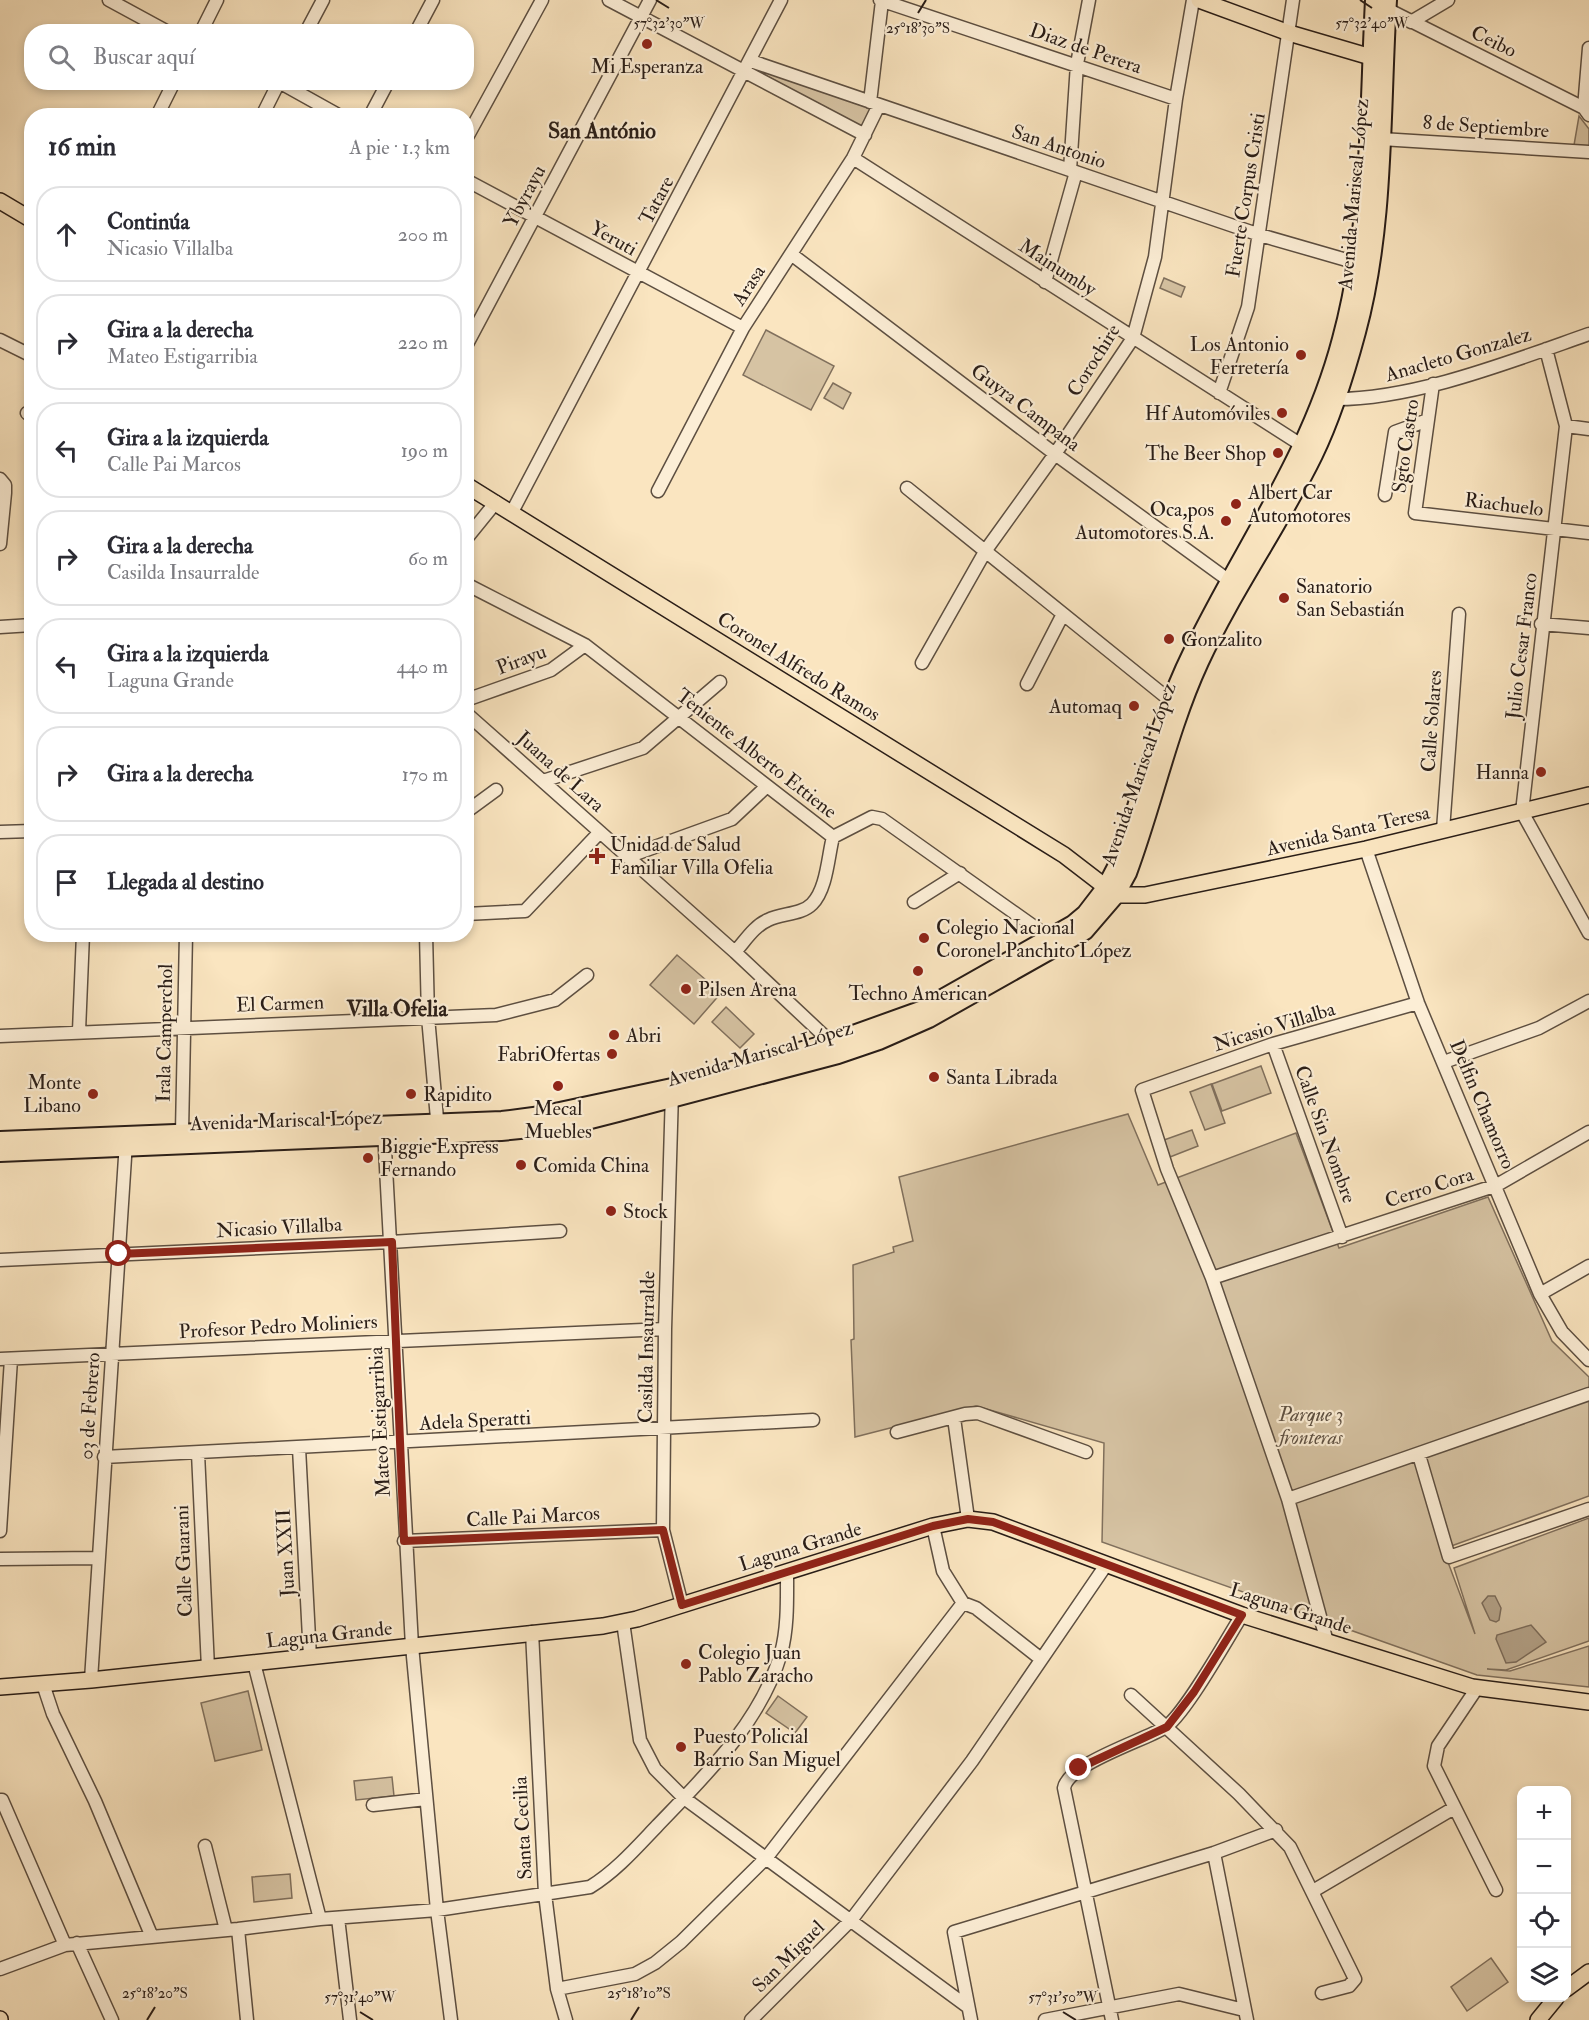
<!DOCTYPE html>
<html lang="es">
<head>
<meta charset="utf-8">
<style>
  :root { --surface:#fff; --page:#f7f7f7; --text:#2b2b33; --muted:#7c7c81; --line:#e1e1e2 }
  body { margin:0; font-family:"IM FELL Double Pica",serif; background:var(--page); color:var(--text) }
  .controls { position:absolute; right:18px; bottom:18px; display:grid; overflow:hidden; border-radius:12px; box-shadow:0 3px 9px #0003 }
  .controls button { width:54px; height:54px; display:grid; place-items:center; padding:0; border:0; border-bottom:2px solid var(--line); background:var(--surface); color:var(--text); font:30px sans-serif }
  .stop { position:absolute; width:18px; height:18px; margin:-14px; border:4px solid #8f2418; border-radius:50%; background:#fff }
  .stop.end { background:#8f2418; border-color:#fff; box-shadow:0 2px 6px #0008 }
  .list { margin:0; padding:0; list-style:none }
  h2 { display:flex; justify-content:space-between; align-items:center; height:78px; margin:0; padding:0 24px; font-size:26px }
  h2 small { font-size:20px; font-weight:400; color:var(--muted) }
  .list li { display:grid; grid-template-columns:39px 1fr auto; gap:18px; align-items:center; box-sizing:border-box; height:96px; margin:0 12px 12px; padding:0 12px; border:2px solid var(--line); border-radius:24px }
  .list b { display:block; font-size:22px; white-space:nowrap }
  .list p { margin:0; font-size:20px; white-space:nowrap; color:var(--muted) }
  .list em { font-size:20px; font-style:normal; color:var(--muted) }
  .icon { flex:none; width:33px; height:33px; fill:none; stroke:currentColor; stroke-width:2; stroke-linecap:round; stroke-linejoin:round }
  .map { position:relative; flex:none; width:1589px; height:2020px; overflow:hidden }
  .search { position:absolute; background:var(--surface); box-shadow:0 3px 9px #0003; left:24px; top:24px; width:450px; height:66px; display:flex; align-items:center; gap:15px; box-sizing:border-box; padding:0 21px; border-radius:24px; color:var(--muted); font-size:22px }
  .panel { position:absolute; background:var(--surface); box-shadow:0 3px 9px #0003; left:24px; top:108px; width:450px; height:834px; border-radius:24px }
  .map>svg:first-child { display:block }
</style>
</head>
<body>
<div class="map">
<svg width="1589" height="2020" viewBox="0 0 1589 2020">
  <rect width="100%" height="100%" fill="#fae5c0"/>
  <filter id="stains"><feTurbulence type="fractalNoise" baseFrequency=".00333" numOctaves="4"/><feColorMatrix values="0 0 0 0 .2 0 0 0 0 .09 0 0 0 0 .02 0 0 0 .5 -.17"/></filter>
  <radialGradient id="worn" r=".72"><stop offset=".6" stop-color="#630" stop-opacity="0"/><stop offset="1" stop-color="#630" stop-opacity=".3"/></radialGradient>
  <path fill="#d6c3a3" stroke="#80705d" stroke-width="1.5" d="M762,71L871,108L862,127L761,73Z
    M1579,116L1589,129V146L1574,145Z
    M1164,278L1185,287L1181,297L1160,288Z
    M766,330L834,366L811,410L743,375Z
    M833,383L851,393L843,409L824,398Z
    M677,955L721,993L694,1024L650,985Z
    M726,1007L754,1034L740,1048L712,1022Z
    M1261,1066L1271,1093L1222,1111L1212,1084Z
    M1211,1084L1225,1123L1205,1130L1190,1092Z
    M1128,1114L1158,1185L1296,1133L1339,1248L1488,1197L1552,1341L1589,1377V1496L1443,1549L1475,1634L1454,1568L1589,1518V1641L1506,1670L1487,1669L1510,1671L1589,1646V1687L1477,1675L1102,1542L1104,1443L976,1406L855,1437L851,1340L854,1339L853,1265L894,1252L893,1247L913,1241L899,1177Z
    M1192,1130L1198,1146L1170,1157L1164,1140Z
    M248,1691L262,1750L215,1761L201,1703Z
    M778,1696L807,1717L795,1733L766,1713Z
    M392,1777L394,1796L356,1800L354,1781Z
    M290,1874L292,1898L254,1902L252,1877Z
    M1491,1958L1508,1982L1467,2011L1451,1987Z"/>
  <path fill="#b3a187" stroke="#7c6c5a" stroke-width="1.5" d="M1488,1596H1495L1501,1608L1499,1620L1496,1622L1490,1620L1482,1603Z
    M1531,1625L1546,1642L1516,1662L1506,1663L1496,1639L1497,1635Z"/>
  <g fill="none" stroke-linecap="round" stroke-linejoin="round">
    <g stroke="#5d4f41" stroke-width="15">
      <path id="minor" d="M109,0L168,32
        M609,0L865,135
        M880,0L1176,99
        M1387,9L1584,108
        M1411,22L1448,0
        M201,32L217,0
        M306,32L323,0
        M416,32L433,0
        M1589,48L1584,108L1589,115
        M751,61L1260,235L1357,263
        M279,82L340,116
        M870,102L882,1
        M157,116L174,82
        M262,116L279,82
        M370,116L388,82
        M466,139L542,0
        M1381,139L1589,152
        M853,158L1303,446
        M1070,170L1077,64L1089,0
        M466,180L743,328
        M791,254L1055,454L1235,585
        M1045,282L1076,172
        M0,340L32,356
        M466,346L650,0
        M1546,349L1566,426L1522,812L1589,933
        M1433,384L1415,513L1589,533
        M1219,393L1248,307L1293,0
        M1330,399C1411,401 1512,361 1589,334
        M27,413L32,416
        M1566,426L1589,429
        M0,479L5,485V493L0,544
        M907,488L1171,701
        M658,491L743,328L853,158L879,105
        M1385,495L1395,432L1428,420
        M512,512L781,0
        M466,539L496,502
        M466,584L585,645L833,837
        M1541,624L1589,628
        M0,627L32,625
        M922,663L986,550L1055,454L1133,338L1155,257L1176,99L1193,0
        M1027,684L1063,614
        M466,700L551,670L585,645
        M466,713L735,952L835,1046
        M543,781L643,748L720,682
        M466,812L496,790
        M1443,830L1459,614
        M0,832L32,831
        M833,837L872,817L882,819L1050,938
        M1366,849L1418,1003L1540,1294L1562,1332L1589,1360
        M627,857L732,819L767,786
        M914,902L960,873
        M466,914L525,911L600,832
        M426,934L428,1017L438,1130
        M735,952C745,941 754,926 768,920C782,913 801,915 812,904C827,889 828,856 833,837
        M79,1031L83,934
        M0,1036L496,1015L555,1000L587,975
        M1273,1044L1342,1237
        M1444,1062L1539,1028L1589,1001
        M672,1092L665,1329L663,1530L682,1605
        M384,1131L412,1646L437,1910L451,2020
        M182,1132L186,934
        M0,1260L391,1242L560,1231
        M1212,1278L1497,1185L1589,1132
        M1540,1294L1589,1266
        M0,1359L665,1329
        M954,1418L968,1519
        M897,1432L965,1414L978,1413L1086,1452
        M299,1448L310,1657
        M198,1453L208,1668
        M1419,1455L1449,1557L1589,1509
        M104,1457L813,1420
        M1288,1499L1589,1394
        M933,1526L943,1571L963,1603
        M0,1531L11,1359
        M404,1541L663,1530
        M0,1559L98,1558
        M623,1622L640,1740L655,1769L684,1798L968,2007
        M532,1632L545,1894L557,1989L566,2020
        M1327,1642L1288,1499L1212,1278L1167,1169L1142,1090L1273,1044L1418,1003
        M254,1663L320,1919
        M91,1680L126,1142
        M43,1684L53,1714L95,1801L152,1937
        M1477,1688L1438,1746L1434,1766L1496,1890
        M1131,1695L1239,1794L1290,1847L1355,1979L1349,1986L1322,1993
        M0,1800H2L65,1945
        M373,1805L426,1799
        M205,1846L226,1930
        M1214,1853L1247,2020
        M1313,1891L1454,1808
        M338,1918L350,2020
        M238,1929L247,2020
        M77,1943L112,2020
        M0,1969L65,1945L238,1929L320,1919L437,1910L590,1887C616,1871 636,1848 657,1826C705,1776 761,1722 781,1653C788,1628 787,1598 787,1572
        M557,1989L635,1974L655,1963L681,1942L767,1857L963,1603L976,1608L1041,1659
        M751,2020L852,1919L972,1761L1106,1565
        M971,2020L954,1932L1214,1853L1276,1830
        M1045,2020L1179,1994L1244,2010
        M1112,2020L1064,1788C1068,1764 1142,1741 1164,1728C1183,1718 1228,1637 1242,1615"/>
    </g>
    <g stroke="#291d17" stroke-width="18">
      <path id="major" d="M1199,0L1289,33L1381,60
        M0,201L32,220
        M466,485L1064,855L1116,895H1145L1366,849L1589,795
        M0,1687L91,1680L603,1626L637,1619L933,1526L968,1519L993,1522L1242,1615L1472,1687L1589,1702
        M1566,1989L1589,1972
        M0,2019V2020
        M1538,2020L1556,1998"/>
    </g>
    <g stroke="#291d17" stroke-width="20">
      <path id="highway" d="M0,1140L502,1120L541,1115L672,1087L831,1042L923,1009L1073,924L1085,914L1105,888L1116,867C1142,796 1158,721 1191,654C1243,546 1310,457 1341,339C1371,229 1368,112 1374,0
        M0,1153L501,1132L571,1125L618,1113L838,1055L879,1041L929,1019L1085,931L1116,895L1128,873C1154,803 1169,729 1200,662C1233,590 1280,525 1314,455C1333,416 1346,373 1357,332C1386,225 1381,110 1388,0"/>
    </g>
    <use href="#minor" stroke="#fceed6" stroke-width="12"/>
    <use href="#major" stroke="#fae5c0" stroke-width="15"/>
    <use href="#highway" stroke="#fae5c0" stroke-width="16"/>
  </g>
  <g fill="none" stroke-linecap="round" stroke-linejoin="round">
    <path stroke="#8f2418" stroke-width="8" d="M119,1254L392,1242L404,1541L663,1530L682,1605L933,1526L968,1519L993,1522L1242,1615L1194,1692L1167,1727L1079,1768"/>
  </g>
  <path fill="none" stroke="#291d17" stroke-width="2" d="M656,0L669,8M1360,0L1372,8M918,13L926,0M360,2012L373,2020M1063,2012L1076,2020M147,2020L155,2007M631,2020L639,2007"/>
  <g fill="#8f2418" stroke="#fceed6" stroke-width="2">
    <circle cx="647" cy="44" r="6"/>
    <circle cx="1301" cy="355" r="6"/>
    <circle cx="1282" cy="413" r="6"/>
    <circle cx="1278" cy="453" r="6"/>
    <circle cx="1236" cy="504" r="6"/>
    <circle cx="1226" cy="521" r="6"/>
    <circle cx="1284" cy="598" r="6"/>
    <circle cx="1169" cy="639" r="6"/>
    <circle cx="1134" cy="706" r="6"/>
    <circle cx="1541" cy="772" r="6"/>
    <path d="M594 847h6v6h6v6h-6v6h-6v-6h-6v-6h6z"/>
    <circle cx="924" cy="938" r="6"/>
    <circle cx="918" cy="971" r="6"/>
    <circle cx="686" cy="989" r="6"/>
    <circle cx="614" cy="1035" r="6"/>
    <circle cx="612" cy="1054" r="6"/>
    <circle cx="934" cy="1077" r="6"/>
    <circle cx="558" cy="1086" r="6"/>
    <circle cx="93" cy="1094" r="6"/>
    <circle cx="411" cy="1094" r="6"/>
    <circle cx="368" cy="1158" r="6"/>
    <circle cx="521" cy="1165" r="6"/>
    <circle cx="611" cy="1211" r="6"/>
    <circle cx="686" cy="1664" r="6"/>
    <circle cx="681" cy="1747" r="6"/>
  </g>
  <g text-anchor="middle" stroke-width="4.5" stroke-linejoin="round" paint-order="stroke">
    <g font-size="20" fill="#291d17" stroke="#fceed6">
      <text transform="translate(1494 41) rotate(26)" y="7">Ceibo</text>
      <text transform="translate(1086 48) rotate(19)" y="7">Diaz de Perera</text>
      <text transform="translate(1486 126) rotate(4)" y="7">8 de Septiembre</text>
      <text transform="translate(1059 146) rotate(19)" y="7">San Antonio</text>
      <text transform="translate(1353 194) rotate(-85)" y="7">Avenida Mariscal López</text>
      <text transform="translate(1245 195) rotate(-81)" y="7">Fuerte Corpus Cristi</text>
      <text transform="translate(524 196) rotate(-62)" y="7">Ybyrayu</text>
      <text transform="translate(656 200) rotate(-62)" y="7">Tatare</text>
      <text transform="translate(614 238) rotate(29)" y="7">Yeruti</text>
      <text transform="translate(1058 267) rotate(33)" y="7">Mainumby</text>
      <text transform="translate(748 285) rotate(-57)" y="7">Arasa</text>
      <text transform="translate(1458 354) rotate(-16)" y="7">Anacleto Gonzalez</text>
      <text transform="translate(1093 360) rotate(-58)" y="7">Corochire</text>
      <text transform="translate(1026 407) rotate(37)" y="7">Guyra Campana</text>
      <text transform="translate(1405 446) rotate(-82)" y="7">Sgto Castro</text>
      <text transform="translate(1504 504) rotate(7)" y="7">Riachuelo</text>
      <text transform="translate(1521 646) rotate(-83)" y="7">Julio Cesar Franco</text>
      <text transform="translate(521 659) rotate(-21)" y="7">Pirayu</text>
      <text transform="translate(799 666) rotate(32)" y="7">Coronel Alfredo Ramos</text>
      <text transform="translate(1431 721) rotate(-86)" y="7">Calle Solares</text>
      <text transform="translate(757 753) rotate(38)" y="7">Teniente Alberto Ettiene</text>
      <text transform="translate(561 771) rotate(42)" y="7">Juana de Lara</text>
      <text transform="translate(1138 774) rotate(-71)" y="7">Avenida Mariscal López</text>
      <text transform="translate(1348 830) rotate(-13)" y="7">Avenida Santa Teresa</text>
      <text transform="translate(280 1003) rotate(-2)" y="7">El Carmen</text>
      <text transform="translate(1274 1026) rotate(-17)" y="7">Nicasio Villalba</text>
      <text transform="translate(164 1033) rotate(-89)" y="7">Irala Camperchol</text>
      <text transform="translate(760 1053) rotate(-16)" y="7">Avenida Mariscal López</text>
      <text transform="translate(1483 1104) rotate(67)" y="7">Delfin Chamorro</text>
      <text transform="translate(286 1120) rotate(-2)" y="7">Avenida Mariscal López</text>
      <text transform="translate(1326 1134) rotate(70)" y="7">Calle Sin Nombre</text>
      <text transform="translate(1429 1187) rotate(-18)" y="7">Cerro Cora</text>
      <text transform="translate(279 1227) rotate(-3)" y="7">Nicasio Villalba</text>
      <text transform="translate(278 1326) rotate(-3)" y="7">Profesor Pedro Moliniers</text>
      <text transform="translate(646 1347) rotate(-89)" y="7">Casilda Insaurralde</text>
      <text transform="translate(89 1406) rotate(-86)" y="7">03 de Febrero</text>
      <text transform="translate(475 1420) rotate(-3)" y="7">Adela Speratti</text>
      <text transform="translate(379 1422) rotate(-93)" y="7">Mateo Estigarribia</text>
      <text transform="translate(533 1516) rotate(-3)" y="7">Calle Pai Marcos</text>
      <text transform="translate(800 1546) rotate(-17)" y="7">Laguna Grande</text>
      <text transform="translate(285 1553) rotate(-93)" y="7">Juan XXII</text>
      <text transform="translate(183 1561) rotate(-92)" y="7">Calle Guarani</text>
      <text transform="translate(1291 1608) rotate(18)" y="7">Laguna Grande</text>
      <text transform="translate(329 1634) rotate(-6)" y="7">Laguna Grande</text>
      <text transform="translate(522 1828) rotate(-93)" y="7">Santa Cecilia</text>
      <text transform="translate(788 1956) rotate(-45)" y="7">San Miguel</text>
    </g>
    <g font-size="20" fill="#291d17" stroke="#fceed6" text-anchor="start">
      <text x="647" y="73" text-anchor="middle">Mi Esperanza</text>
      <text x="1289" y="351" text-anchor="end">Los Antonio<tspan x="1289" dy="23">Ferretería</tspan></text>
      <text x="1270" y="420" text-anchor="end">Hf Automóviles</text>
      <text x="1266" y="460" text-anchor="end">The Beer Shop</text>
      <text x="1248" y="499">Albert Car<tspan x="1248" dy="23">Automotores</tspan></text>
      <text x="1214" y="516" text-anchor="end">Oca,pos<tspan x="1214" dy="23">Automotores S.A.</tspan></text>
      <text x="1296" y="593">Sanatorio<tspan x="1296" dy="23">San Sebastián</tspan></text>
      <text x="1181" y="646">Gonzalito</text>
      <text x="1122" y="713" text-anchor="end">Automaq</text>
      <text x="1529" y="779" text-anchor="end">Hanna</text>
      <text x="610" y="851">Unidad de Salud<tspan x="610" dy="23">Familiar Villa Ofelia</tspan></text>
      <text x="936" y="934">Colegio Nacional<tspan x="936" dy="23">Coronel Panchito López</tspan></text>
      <text x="698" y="996">Pilsen Arena</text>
      <text x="918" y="1000" text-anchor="middle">Techno American</text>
      <text x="626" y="1042">Abri</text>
      <text x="600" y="1061" text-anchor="end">FabriOfertas</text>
      <text x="946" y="1084">Santa Librada</text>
      <text x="81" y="1089" text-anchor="end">Monte<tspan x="81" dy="23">Libano</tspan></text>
      <text x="423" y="1101">Rapidito</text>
      <text x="558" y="1115" text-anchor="middle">Mecal<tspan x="558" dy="23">Muebles</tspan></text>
      <text x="380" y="1153">Biggie Express<tspan x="380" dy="23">Fernando</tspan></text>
      <text x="533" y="1172">Comida China</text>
      <text x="623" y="1218">Stock</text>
      <text x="698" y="1659">Colegio Juan<tspan x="698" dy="23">Pablo Zaracho</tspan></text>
      <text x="693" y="1743">Puesto Policial<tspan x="693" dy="23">Barrio San Miguel</tspan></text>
    </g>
    <g font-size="20" font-style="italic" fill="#5d4f41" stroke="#fceed6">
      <text x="1311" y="1421">Parque 3<tspan x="1311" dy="23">fronteras</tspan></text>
    </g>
    <g font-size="22" font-weight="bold" fill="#291d17" stroke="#fceed6">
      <text x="602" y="138">San António</text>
      <text x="397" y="1016">Villa Ofelia</text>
    </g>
  </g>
  <g font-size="15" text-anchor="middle" fill="#291d17" stroke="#fceed6" stroke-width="4.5" stroke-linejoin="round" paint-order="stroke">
    <text x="1372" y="28">57°32'40"W</text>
    <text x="669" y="28">57°32'30"W</text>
    <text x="918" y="33">25°18'30"S</text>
    <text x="155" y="1998">25°18'20"S</text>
    <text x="639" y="1998">25°18'10"S</text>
    <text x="360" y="2002">57°31'40"W</text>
    <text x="1063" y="2002">57°31'50"W</text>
  </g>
  <rect width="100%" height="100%" filter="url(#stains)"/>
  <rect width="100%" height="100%" fill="url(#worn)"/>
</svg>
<div class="controls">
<button>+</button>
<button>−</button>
<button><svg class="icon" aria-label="locate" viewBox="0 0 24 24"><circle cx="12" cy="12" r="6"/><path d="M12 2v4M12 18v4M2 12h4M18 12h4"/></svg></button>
<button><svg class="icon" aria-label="layers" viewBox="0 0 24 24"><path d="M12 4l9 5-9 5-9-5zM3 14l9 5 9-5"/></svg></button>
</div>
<div class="stop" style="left:119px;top:1254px"></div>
<div class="stop end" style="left:1079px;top:1768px"></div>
<div class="search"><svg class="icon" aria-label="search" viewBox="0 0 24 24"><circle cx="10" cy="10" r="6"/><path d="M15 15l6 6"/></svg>Buscar aquí</div>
<section class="panel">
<h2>16 min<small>A pie · 1.3 km</small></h2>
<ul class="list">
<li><svg class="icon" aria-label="ahead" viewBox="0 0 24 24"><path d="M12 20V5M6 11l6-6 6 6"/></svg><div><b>Continúa</b><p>Nicasio Villalba</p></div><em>200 m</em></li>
<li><svg class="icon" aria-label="right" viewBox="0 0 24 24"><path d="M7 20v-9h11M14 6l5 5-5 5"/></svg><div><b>Gira a la derecha</b><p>Mateo Estigarribia</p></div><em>220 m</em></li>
<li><svg class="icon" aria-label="left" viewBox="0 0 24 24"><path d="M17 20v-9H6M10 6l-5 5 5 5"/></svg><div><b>Gira a la izquierda</b><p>Calle Pai Marcos</p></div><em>190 m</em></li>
<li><svg class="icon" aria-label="right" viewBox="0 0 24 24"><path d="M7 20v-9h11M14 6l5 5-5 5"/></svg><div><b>Gira a la derecha</b><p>Casilda Insaurralde</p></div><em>60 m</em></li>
<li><svg class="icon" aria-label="left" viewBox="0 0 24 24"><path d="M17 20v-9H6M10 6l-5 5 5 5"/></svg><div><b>Gira a la izquierda</b><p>Laguna Grande</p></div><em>440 m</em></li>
<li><svg class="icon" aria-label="right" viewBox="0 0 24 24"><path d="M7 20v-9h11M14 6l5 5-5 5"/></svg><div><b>Gira a la derecha</b></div><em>170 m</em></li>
<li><svg class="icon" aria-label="arrive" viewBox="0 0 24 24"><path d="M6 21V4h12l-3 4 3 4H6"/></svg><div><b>Llegada al destino</b></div></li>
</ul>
</section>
</div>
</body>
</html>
